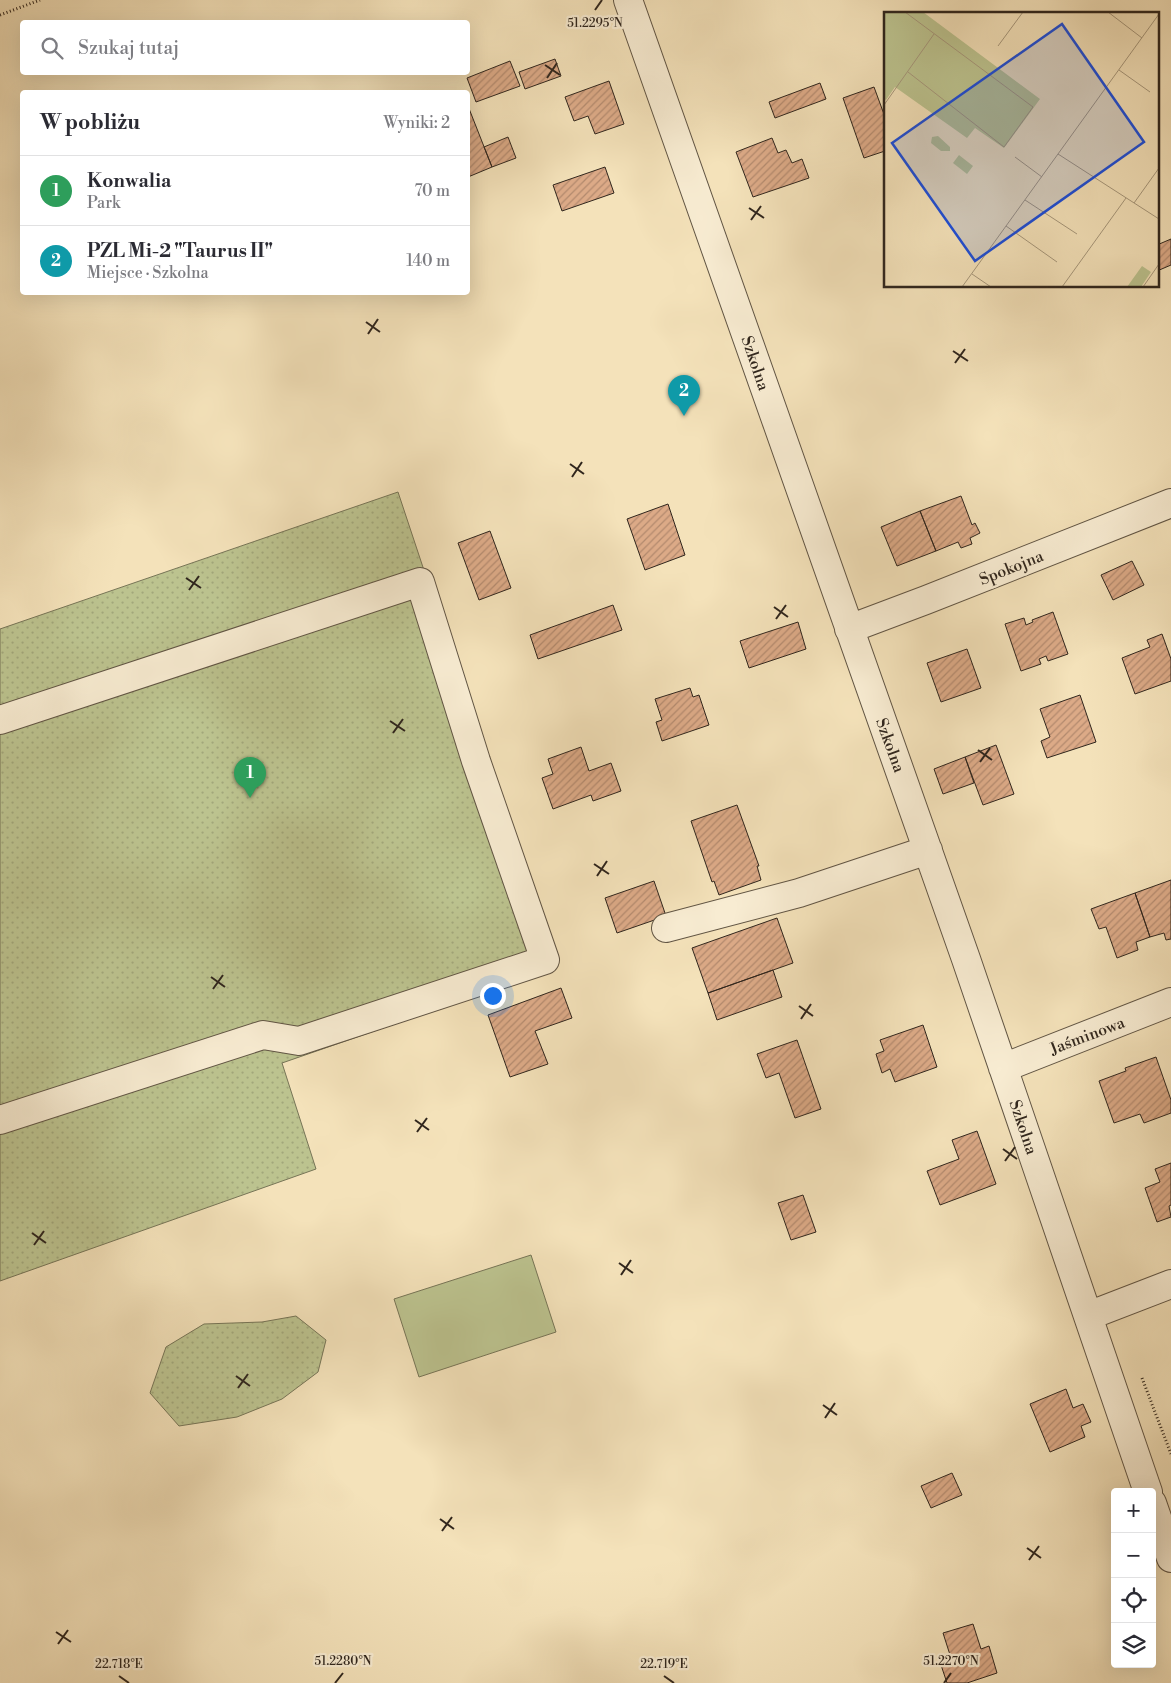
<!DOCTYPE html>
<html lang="pl">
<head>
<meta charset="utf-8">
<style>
  :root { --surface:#fff; --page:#f2f2f3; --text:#2b2b33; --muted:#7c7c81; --line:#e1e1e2; --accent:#0b8043 }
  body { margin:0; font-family:"Libre Bodoni",serif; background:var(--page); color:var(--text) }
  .controls { position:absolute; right:15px; bottom:15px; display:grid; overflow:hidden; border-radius:5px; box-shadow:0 5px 20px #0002 }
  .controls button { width:45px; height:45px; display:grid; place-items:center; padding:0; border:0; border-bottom:1px solid var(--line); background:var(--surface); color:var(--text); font:25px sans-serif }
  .you { position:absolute; left:492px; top:995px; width:18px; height:18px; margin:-12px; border:4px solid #fff; border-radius:50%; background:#1a73e8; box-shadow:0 0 0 8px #1a73e833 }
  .badge { display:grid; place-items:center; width:32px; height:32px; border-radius:50%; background:var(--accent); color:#fff; font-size:16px; font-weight:700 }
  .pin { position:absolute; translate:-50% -41px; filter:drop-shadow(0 1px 2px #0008) }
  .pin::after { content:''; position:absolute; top:26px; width:18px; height:15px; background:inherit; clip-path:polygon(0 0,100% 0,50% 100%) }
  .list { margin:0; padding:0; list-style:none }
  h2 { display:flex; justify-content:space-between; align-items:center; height:65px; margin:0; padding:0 20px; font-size:21px }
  h2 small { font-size:16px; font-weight:400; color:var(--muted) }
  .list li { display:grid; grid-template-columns:32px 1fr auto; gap:15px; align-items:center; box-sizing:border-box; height:70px; padding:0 20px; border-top:1px solid var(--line) }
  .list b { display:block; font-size:19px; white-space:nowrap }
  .list p { margin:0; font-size:16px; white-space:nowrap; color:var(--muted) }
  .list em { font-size:16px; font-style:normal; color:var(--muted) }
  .icon { flex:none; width:28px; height:28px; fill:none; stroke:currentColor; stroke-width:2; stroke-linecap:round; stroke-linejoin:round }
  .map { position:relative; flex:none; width:1171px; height:1683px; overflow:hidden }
  .search { position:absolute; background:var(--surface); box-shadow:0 5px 20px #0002; left:20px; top:20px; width:450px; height:55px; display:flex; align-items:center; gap:12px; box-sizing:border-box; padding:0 18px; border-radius:5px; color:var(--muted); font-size:19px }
  .panel { position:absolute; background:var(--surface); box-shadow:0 5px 20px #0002; left:20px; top:90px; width:450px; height:205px; border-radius:5px }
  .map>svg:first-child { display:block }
</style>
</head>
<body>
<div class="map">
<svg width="1171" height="1683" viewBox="0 0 1171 1683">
  <defs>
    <pattern id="grass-dots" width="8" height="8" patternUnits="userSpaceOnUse" patternTransform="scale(1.25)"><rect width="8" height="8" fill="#bcc38f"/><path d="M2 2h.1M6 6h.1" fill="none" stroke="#a2a77b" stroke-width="1.8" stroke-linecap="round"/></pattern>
    <pattern id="building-hatch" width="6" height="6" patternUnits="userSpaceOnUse" patternTransform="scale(1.25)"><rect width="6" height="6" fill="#dcaa87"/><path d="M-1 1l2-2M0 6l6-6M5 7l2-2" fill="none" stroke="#b38a6e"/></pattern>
  </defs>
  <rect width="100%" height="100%" fill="#f4e2ba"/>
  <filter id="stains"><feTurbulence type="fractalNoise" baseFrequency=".004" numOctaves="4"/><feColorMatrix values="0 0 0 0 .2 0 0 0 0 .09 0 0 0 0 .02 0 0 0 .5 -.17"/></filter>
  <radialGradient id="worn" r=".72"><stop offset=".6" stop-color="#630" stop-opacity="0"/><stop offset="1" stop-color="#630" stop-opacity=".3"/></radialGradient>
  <path fill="url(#grass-dots)" stroke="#767456" d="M398,492L556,968L282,1063L316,1169L0,1281V629Z
    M296,1316L326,1340L318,1372L282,1399L237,1417L179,1426L150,1393L166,1347L204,1324L262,1322Z"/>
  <path fill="#bcc38f" stroke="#767456" d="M531,1255L556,1332L419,1377L394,1299Z"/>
  <path fill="url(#building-hatch)" stroke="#30261d" d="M555,59L561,76L525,89L519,72Z
    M510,61L520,86L476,102L467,78Z
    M609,81L624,124L595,134L588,116L574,121L565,97Z
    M820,83L826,99L775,118L769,102Z
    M874,87L885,117V151L864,158L843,98Z
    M468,106L492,167L468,177Z
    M508,137L516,158L492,167L484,147Z
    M772,138L778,153L786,150L792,163L802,159L809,178L753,197L736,152Z
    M605,167L614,193L562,211L553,185Z
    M1171,239V265L1157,271V245Z
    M961,496L972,525L975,523L980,533L970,538L972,544L961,548L958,542L936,551L920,511Z
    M668,504L685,555L645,570L627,519Z
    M920,511L936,551L897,566L881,527Z
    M490,531L511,588L479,600L458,543Z
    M1132,561L1144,585L1113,600L1101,575Z
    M613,605L622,630L538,659L530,635Z
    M1053,612L1068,654L1048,661L1046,656L1039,659L1041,664L1021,671L1005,624L1024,618L1026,625L1033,622L1032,620Z
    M798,622L806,649L749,668L740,641Z
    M1162,634L1171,659V681L1135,694L1122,658L1150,647L1147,640Z
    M967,649L981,688L941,702L927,663Z
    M690,688L693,697L699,695L709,725L662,741L656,722L662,720L655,699Z
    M1080,695L1096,742L1047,758L1041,741L1050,737L1040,709Z
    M996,745L1014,794L983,805L965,757Z
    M581,747L589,771L611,763L621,791L593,801L591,795L553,809L542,778L553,774L548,759Z
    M965,757L974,783L943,794L934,769Z
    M737,805L759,866H757L761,880L719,895L714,881L712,882L691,821Z
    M1171,880V939L1166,940L1164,933L1150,937L1135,893Z
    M654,881L666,916L617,933L605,898Z
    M1135,893L1150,937L1136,942L1138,950L1117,958L1106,927L1099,929L1091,909Z
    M777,918L793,963L708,993L692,948Z
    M773,970L782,997L717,1020L708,993Z
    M561,988L572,1018L535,1031L548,1064L510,1077L488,1015Z
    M923,1025L937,1067L895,1082L890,1069L882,1073L876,1054L884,1051L880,1040Z
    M797,1040L821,1109L795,1118L779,1073L766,1078L757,1054Z
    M1156,1057L1171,1100V1113L1144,1123L1140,1114L1114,1123L1099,1081L1126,1071L1125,1068Z
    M977,1131L996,1184L940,1205L927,1171L959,1159L952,1140Z
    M1171,1163V1205L1169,1206L1171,1217L1157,1222L1145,1188L1160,1182L1155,1169Z
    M803,1195L816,1232L791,1240L778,1203Z
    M1066,1389L1073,1408L1083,1404L1091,1422L1081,1426L1085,1437L1050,1452L1030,1404Z
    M952,1473L962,1495L931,1508L921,1486Z
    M973,1624L981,1649L989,1646L997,1673L967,1683H947L940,1662L951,1658L943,1633Z"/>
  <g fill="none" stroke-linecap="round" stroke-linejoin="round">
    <g stroke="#615544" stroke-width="30">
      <path id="minor" d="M628,0L966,959L1148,1492
        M849,629L926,600L1171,503
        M0,720L420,582L476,761L545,960L299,1041L263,1035L0,1120
        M666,928L799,893L928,850
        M1003,1068L1171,1002
        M1088,1316L1171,1284
        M1152,1503L1171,1558"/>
    </g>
    <path stroke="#30261d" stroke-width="3" stroke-dasharray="1 2.5" stroke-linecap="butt" d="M0,15L40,0
      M1142,1378L1171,1454"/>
    <use href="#minor" stroke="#f8ecd2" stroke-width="28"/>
  </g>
  <path fill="none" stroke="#30261d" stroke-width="2" d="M595,10L602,0M545,65L560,75M547,78L557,63M749,208L764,218M751,220L761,206M366,322L380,332M368,334L378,319M953,351L968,361M955,363L965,349M570,464L584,474M572,477L582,462M186,578L201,588M189,590L199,576M774,607L788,617M776,619L786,605M390,721L405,731M393,733L403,719M978,750L992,760M980,762L990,748M594,864L609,874M597,876L607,861M211,977L225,987M213,989L223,975M799,1006L813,1016M801,1019L811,1004M415,1120L429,1130M417,1132L427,1118M1003,1149L1017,1159M1005,1161L1015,1147M32,1233L46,1243M34,1245L44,1231M619,1263L633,1273M621,1275L631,1260M236,1376L250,1386M238,1388L248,1374M823,1405L837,1415M825,1418L835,1403M440,1519L454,1529M442,1531L452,1517M1027,1548L1041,1558M1029,1560L1039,1546M56,1632L71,1642M58,1644L68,1630M119,1676L129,1683M664,1676L674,1683M335,1683L343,1673M944,1683L951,1673"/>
  <g text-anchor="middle" stroke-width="4.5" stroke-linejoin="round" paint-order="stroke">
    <g font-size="16" fill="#30261d" stroke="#f8ecd2">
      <text transform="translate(756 363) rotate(71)" y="6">Szkolna</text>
      <text transform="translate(1011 567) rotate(-22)" y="6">Spokojna</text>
      <text transform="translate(891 745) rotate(70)" y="6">Szkolna</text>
      <text transform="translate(1087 1035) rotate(-21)" y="6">Jaśminowa</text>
      <text transform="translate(1024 1127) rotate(71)" y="6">Szkolna</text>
    </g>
  </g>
  <g transform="translate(884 12)">
    <rect width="275" height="275" fill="#f4e2ba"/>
    <path d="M0,0H39L156,87L120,136L91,116L83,126L11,75L2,88L0,87ZM54,124L66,135V139H57L47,131L48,125ZM258,254L267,260L257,275H243Z" fill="#bcc38f"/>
    <path d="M75,143L89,154L83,162L69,151Z" fill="#bcc38f"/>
    <path fill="none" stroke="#a6977b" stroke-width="1" d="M21,0L149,95L120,135L24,60M224,0L258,26M114,34L139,0M235,58L266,80M0,93L50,22M174,142L275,207M131,145L158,165M141,188L193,222M250,191L275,156M122,214L173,250M88,262L107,275M78,275L275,2M178,275L242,186M259,275L275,252"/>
    <path fill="#1d4ed8" fill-opacity="0.15" stroke="#1d4ed8" stroke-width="2.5" d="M178,12L260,130L91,249L8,131Z"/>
    <rect width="275" height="275" fill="none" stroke="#30261d" stroke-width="2.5"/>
  </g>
  <g font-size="12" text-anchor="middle" fill="#30261d" stroke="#f8ecd2" stroke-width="4.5" stroke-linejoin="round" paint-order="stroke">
    <text x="595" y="27">51.2295°N</text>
    <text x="343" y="1665">51.2280°N</text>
    <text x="951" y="1665">51.2270°N</text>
    <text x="119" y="1668">22.718°E</text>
    <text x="664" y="1668">22.719°E</text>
  </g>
  <rect width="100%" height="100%" filter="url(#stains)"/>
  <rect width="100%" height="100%" fill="url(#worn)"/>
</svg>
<div class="controls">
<button>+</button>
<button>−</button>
<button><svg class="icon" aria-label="locate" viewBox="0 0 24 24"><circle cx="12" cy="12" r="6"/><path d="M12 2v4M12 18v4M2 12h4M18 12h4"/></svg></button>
<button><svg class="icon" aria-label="layers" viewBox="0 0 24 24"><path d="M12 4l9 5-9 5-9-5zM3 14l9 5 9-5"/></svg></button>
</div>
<div class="you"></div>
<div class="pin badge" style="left:250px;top:798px;background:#2e9e5b">1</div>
<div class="pin badge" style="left:684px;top:416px;background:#0f9aa8">2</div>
<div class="search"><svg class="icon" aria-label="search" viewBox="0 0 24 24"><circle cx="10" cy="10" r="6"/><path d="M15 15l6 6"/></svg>Szukaj tutaj</div>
<section class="panel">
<h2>W pobliżu<small>Wyniki: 2</small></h2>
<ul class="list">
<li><span class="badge" style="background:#2e9e5b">1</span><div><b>Konwalia</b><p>Park</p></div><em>70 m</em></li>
<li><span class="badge" style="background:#0f9aa8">2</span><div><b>PZL Mi-2 &quot;Taurus II&quot;</b><p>Miejsce · Szkolna</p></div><em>140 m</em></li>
</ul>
</section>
</div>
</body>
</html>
